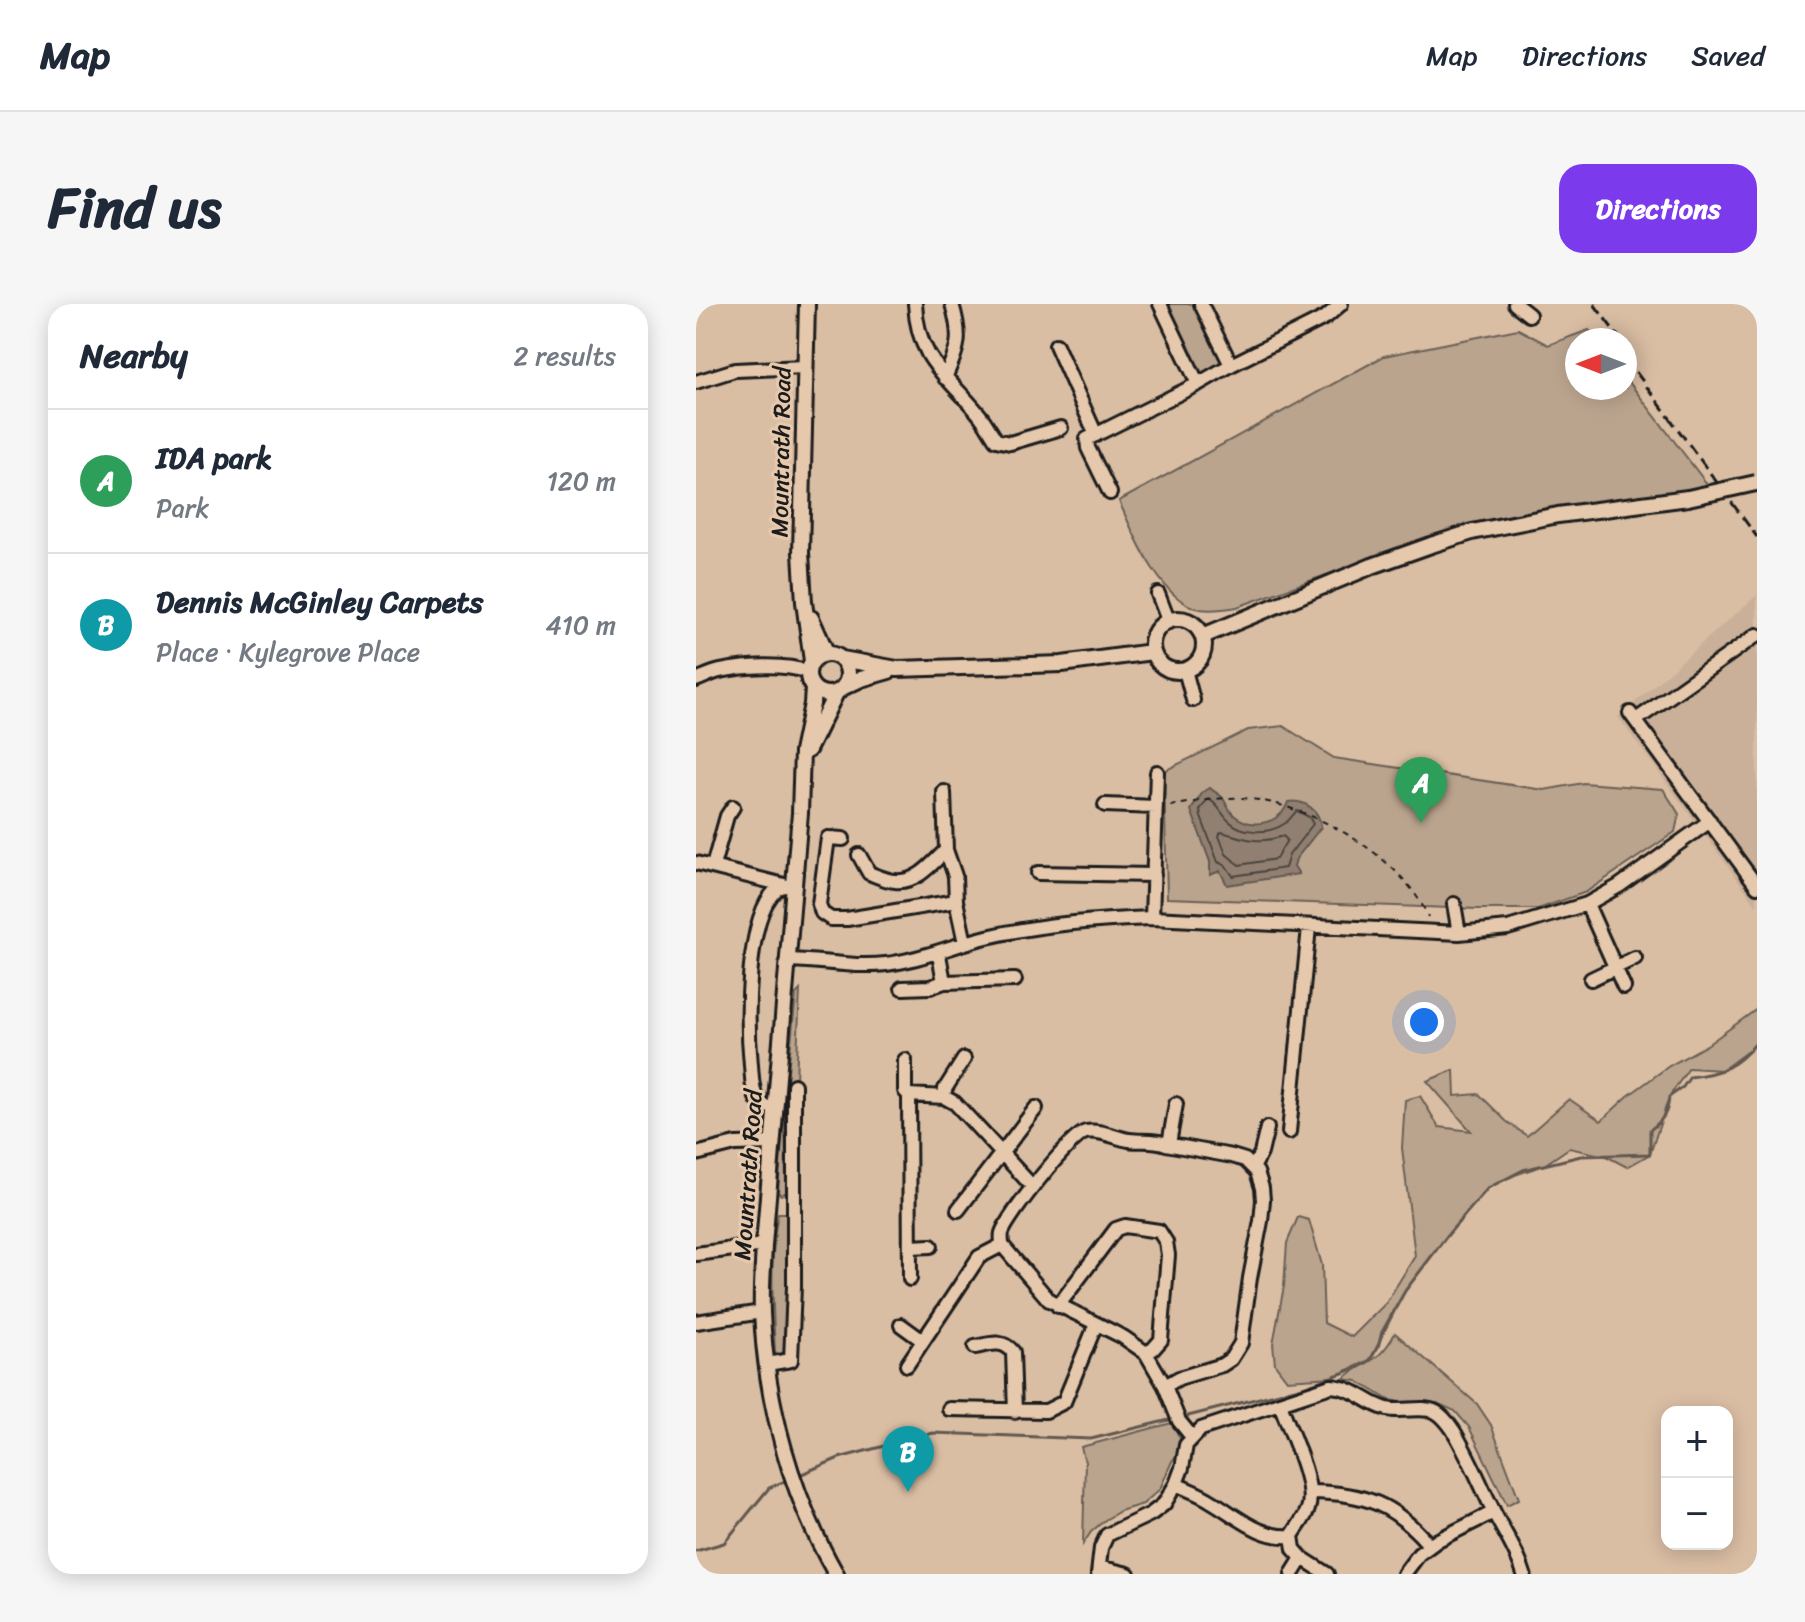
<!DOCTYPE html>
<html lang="en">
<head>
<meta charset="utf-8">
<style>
  :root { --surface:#fff; --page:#f6f6f7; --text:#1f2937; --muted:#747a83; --line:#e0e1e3; --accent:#7c3aed }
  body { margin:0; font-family:Sriracha,sans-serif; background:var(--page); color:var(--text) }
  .controls { position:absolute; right:24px; bottom:24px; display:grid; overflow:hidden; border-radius:16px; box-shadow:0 4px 20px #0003 }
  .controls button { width:72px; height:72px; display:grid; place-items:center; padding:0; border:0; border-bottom:2px solid var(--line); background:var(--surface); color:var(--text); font:40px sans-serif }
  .compass { position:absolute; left:869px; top:24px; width:72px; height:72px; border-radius:50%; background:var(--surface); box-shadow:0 4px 20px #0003; rotate:270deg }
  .you { position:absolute; left:728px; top:718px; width:28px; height:28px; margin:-20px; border:6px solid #fff; border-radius:50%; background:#1a73e8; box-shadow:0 0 0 12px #1a73e833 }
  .badge { display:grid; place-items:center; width:52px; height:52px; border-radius:50%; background:var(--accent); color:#fff; font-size:26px; font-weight:700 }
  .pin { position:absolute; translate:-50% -66px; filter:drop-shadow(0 2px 4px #0008) }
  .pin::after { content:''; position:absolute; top:42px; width:28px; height:24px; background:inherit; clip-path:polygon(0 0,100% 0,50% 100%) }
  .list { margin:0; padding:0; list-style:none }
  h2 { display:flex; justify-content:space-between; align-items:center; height:104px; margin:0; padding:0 32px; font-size:34px }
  h2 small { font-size:26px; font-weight:400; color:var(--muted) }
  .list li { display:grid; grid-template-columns:52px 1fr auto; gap:24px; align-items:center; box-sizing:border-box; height:144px; padding:0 32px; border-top:2px solid var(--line) }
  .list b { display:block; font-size:30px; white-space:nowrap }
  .list p { margin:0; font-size:26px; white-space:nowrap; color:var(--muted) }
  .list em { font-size:26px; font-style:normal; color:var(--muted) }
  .map { position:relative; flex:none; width:1061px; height:1270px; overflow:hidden; border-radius:24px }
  header { display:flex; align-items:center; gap:48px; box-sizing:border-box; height:112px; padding:0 40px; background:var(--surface); border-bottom:2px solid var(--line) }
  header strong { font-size:38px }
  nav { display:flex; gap:44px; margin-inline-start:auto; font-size:28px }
  .intro { display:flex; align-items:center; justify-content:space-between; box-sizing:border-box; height:192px; padding:0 48px }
  h1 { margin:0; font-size:56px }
  .button { padding:20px 36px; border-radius:24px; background:var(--accent); color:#fff; font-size:28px; font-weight:700 }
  main { display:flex; gap:48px; padding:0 48px }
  aside { flex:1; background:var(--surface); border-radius:24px; box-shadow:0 4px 20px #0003 }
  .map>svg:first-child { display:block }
</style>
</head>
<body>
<header>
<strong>Map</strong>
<nav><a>Map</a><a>Directions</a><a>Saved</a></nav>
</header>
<div class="intro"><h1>Find us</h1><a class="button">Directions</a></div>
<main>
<aside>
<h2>Nearby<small>2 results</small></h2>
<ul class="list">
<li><span class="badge" style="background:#2e9e5b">A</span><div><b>IDA park</b><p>Park</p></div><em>120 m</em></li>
<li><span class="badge" style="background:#0f9aa8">B</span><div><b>Dennis McGinley Carpets</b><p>Place · Kylegrove Place</p></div><em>410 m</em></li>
</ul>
</aside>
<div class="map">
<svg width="1061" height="1270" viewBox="0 0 1061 1270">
  <rect width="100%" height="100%" fill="#dabea4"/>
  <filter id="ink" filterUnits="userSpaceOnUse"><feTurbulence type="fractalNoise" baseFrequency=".0125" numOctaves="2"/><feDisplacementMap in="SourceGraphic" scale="16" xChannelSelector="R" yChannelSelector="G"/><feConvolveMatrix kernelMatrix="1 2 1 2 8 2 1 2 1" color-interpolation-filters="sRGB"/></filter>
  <g filter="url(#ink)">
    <path fill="#cab099" d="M1061,291V602L922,413Z"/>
    <path fill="#baa48e" stroke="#6b6055" stroke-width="2" d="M470,0H499L524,56L523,62L504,72Z
      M822,25L852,41L893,26L901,36H881V84H929V73L1014,184L978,190L862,204L769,221L541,303C529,305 516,307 504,305C465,298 437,229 423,197L688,52Z
      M587,422L638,454L848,486L887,479L967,485L983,510L979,528L890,588L842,605H783L471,594L468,467L552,426Z
      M104,686L100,776L91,777L100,690Z
      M1061,705V740L1026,766L993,764L973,793L954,850L931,863L910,852L873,844L848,861L819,871L792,884L748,936L709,987L674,1056L637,1073L591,1076L579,1060L577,1040L588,982L591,939L602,913L613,916L626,961L628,1019L656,1033L690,999L719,952L706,844L709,796L724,792L743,823L775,827L731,777L758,766L759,792L783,790L810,817L831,832L873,795L905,817L932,792L973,762L1011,741Z
      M89,799L90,888L85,891L82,888Z
      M82,909H89L91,915V1049L87,1052L79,1048C77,1002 73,954 82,909Z
      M699,1029L781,1100L795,1121L823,1195L811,1201L773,1123L759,1107L741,1099L703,1098L691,1095L661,1077L647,1075C670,1056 683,1060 699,1029Z
      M476,1119L488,1142L476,1157L464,1185L447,1200L424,1207L409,1216L395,1228L387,1240L389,1158L385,1143Z"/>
    <path fill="#918071" stroke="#62584f" stroke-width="2" d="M514,484C517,487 521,489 525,492C530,497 532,507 539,512C557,526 585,519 592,498C609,495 624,507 625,523L600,555L598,562L603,570L531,581L524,567L514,571V558L495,506L507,488Z"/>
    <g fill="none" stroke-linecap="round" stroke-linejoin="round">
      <path stroke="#4b443e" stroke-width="2" d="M512,495C522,499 525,510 533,517C546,530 573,530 588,520C593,517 597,510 601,507L613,513L617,520L593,551L589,564L537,572L530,562L522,558L505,513L504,506Z
        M525,528C549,534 561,541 587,532L591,536L580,555L543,561L530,550L523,532Z"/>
      <path stroke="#62584f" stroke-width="3" d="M492,1112L607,1083L661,1064L674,1056L682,1043L686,1028L709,987L754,928L792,884L827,866L885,852L954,850V826C967,816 972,809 973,793L987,783L994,773C1026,769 1040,763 1061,738
        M101,1172L143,1154L237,1129L395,1135L473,1116
        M0,1247L28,1239L73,1184L91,1176"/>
      <g stroke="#1c1c1c" stroke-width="18">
        <path id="minor" d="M219,0C222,57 250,70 282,109C289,117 294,127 300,136L314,139L365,124
          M464,0L502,80
          M505,0L535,61
          M819,0L833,11
          M360,41L400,131
          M249,74C263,42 266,34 256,0
          M0,78L39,66L109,63
          M414,189L392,144L391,135L502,80L535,61L630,13L645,0
          M462,290L472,316
          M489,366L497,396
          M0,376C8,373 15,369 24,367C48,362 88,359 112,368
          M934,409L1061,582
          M940,416L1061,331
          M248,488L250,546L259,572L260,597
          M409,501L460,503
          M147,535L132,534L123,600L126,609L135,615H151L260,597L269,639
          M163,551L173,569C181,572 191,577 199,577C221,579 236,560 250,546
          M0,559L88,581
          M17,562L31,512L37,503
          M342,569L458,571
          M758,600L763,629
          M891,600L928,683
          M456,614L461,468
          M241,649L244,656L248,678
          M91,656C124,656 157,664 190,660C225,656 257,641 291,633C346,620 401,616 456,614L763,629L812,624L891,600L923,582L1014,517
          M895,675L939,654
          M206,684L234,683L248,678L319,676
          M209,756V787L213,791
          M248,793L249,785L268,755
          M79,803C73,803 67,803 62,797C56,788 56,772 55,761C51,721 49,614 80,586C86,581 91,582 98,582
          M593,828L613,623
          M473,840L480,800
          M0,850L39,840L76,839
          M557,864L565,849L571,824
          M262,906L340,804
          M306,941C306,937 305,933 306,929C311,913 375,831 390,828C403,825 420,834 433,836C446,838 458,835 470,840L536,852L549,856L561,868L566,884L567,896L565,917L554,974L545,1039L535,1055L526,1061L483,1074L469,1082
          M306,941L353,996L427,1033L450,1049L469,1082L483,1117L496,1133
          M214,943L235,942
          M0,950L68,941
          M214,975L213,791L248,793L259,799L337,883
          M362,1002L420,925L429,922L463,927L470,938L472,951L465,1036L457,1045L450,1049
          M0,1018L66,1008
          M205,1021L227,1037
          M279,1043C294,1040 307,1035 317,1048L319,1108
          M71,1060L95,1056L98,982V781
          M211,1061L283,953L306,941
          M584,1099C592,1124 621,1181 612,1205C609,1214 601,1223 596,1232
          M253,1105L350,1107L368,1098L400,1020
          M480,1180C492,1186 505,1190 515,1197C541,1212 564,1235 596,1232L598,1245L606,1254
          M614,1188C668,1189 698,1199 734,1242
          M403,1263L432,1270
          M402,1270L405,1244L411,1231L455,1210L468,1200L480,1180L486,1164L490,1141L505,1125L635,1082C661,1084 669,1099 691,1105C707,1109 726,1101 740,1108C747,1112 753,1120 757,1126C772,1150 783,1178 796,1204C806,1226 821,1246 828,1270
          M596,1270L606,1254L631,1270
          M708,1270L723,1250L742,1236L798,1208"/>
      </g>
      <g stroke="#1c1c1c" stroke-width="20">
        <path id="major" d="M111,0L105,249L108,298L116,357
          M115,314L131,350
          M456 341a26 26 0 1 1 52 0a26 26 0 1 1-52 0Z
          M507,332L676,262L735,241L776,228L862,211L992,194
          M112 370a20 20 0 1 1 40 0a20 20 0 1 1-40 0Z
          M146,355L201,365L366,360L456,348
          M148,383L165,375L193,367
          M117,385L116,400L106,448L104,509L68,941C67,964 65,987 66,1009C70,1100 95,1191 140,1270
          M112,446L140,389"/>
      </g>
      <path stroke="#1c1c1c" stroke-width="2" stroke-dasharray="6 6" stroke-linecap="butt" d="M474,502C498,498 523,493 547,494C612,499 706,551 732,613"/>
      <use href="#minor" stroke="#e6c9ad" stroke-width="12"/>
      <use href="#major" stroke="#e6c9ad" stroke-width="14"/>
      <path stroke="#1c1c1c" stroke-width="3" stroke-dasharray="12 6" stroke-linecap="butt" d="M898,0L925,36
        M929,53L1061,233"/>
      <g stroke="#1c1c1c" stroke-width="20" stroke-linecap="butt">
        <path id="major-bridge" d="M992,194L1060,179"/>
      </g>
      <use href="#major-bridge" stroke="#e6c9ad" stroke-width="14"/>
    </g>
  </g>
  <g text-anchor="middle" stroke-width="6" stroke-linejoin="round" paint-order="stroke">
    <g font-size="24" fill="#1c1c1c" stroke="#e6c9ad">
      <text transform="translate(85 148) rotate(-89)" y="8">Mountrath Road</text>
      <text transform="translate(52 871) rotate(-86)" y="8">Mountrath Road</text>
    </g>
  </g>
</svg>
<div class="controls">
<button>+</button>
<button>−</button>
</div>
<svg class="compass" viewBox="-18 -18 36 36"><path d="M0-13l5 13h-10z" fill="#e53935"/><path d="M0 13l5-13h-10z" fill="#747a83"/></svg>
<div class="you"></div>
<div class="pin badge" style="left:725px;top:519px;background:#2e9e5b">A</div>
<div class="pin badge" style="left:212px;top:1188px;background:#0f9aa8">B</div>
</div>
</main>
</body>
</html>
